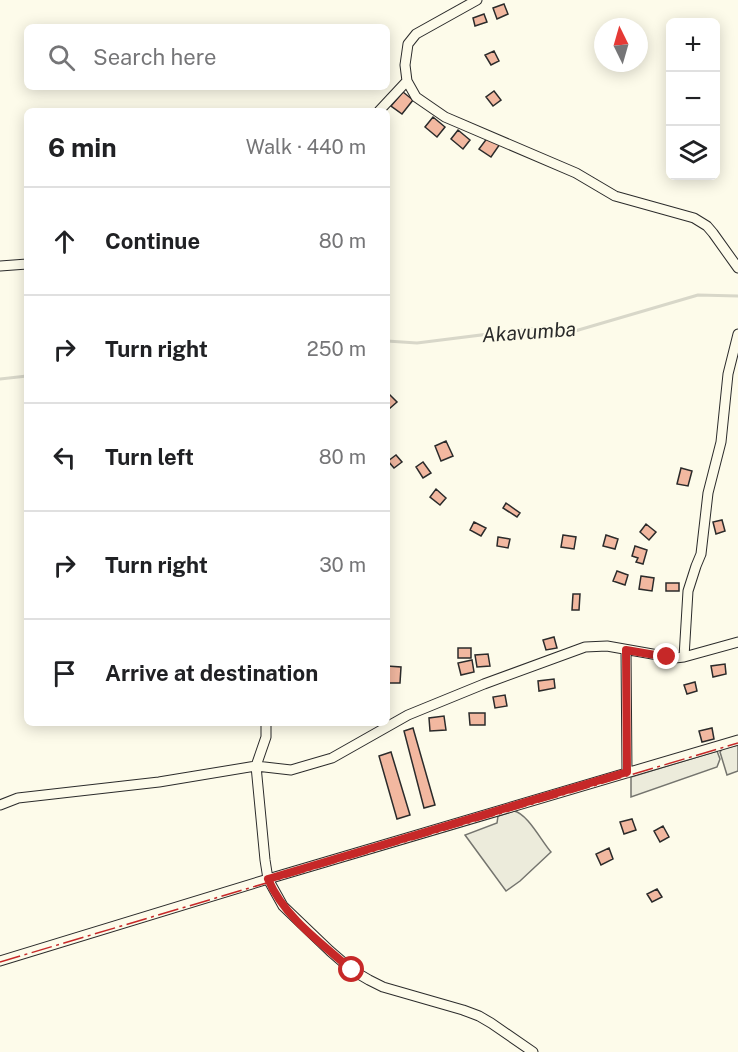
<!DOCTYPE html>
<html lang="en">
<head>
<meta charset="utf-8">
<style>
  :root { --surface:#fff; --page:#f6f6f6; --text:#202124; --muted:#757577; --line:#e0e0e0 }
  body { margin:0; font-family:"Public Sans",sans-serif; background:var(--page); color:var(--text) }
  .controls { position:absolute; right:18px; top:18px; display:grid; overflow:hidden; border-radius:9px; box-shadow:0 3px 15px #0003 }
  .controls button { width:54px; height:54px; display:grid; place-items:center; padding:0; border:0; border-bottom:2px solid var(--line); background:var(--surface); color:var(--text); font:30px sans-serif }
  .compass { position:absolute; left:594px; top:18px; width:54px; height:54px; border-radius:50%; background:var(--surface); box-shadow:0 3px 15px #0003; rotate:355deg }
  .stop { position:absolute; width:18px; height:18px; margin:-14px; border:4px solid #c62828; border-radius:50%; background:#fff }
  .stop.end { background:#c62828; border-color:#fff; box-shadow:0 2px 6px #0008 }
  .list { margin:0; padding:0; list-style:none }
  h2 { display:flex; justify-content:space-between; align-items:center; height:78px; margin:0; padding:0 24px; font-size:26px }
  h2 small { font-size:20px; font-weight:400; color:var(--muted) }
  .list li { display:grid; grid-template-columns:39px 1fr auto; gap:18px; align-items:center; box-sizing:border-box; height:108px; padding:0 24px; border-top:2px solid var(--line) }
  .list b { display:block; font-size:22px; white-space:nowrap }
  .list em { font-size:20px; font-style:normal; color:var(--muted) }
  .icon { flex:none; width:33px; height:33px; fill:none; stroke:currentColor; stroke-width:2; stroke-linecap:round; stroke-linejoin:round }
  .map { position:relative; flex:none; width:738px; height:1052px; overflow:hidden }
  .search { position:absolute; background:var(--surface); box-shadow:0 3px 15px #0003; left:24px; top:24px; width:366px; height:66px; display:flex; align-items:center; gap:15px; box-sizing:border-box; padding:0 21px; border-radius:9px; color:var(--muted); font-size:22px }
  .panel { position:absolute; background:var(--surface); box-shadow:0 3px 15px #0003; left:24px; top:108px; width:366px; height:618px; border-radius:9px }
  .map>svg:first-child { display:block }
</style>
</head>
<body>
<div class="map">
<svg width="738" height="1052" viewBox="0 0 738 1052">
  <rect width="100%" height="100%" fill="#fdfbea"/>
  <path fill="#ecebdb" stroke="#74746e" stroke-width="1.5" d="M738,745V771L727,775L720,752L722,749Z
    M717,751L720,759L717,767L631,797V777Z
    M514,811C527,813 542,842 551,852L520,881L506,891L465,835L497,823L498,816Z"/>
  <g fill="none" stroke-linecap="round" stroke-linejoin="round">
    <path stroke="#d8d7c9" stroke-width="3" d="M387,341L417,343L545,327L575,331L698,295L738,296
      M0,379L27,376"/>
  </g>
  <path fill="#f2b8a0" stroke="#2b2b2b" stroke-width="1.5" d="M504,4L508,14L497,19L493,8Z
    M484,14L487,22L475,26L473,18Z
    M494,51L499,61L491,65L485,55Z
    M494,91L501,100L493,106L486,97Z
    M403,92L413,100L402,114L391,106Z
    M433,117L445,127L437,137L425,127Z
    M458,130L470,140L463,149L451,139Z
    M488,137L500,144L491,157L479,149Z
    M389,394L397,402L389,409L387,407V396Z
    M446,441L453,456L441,461L435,446Z
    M396,455L402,462L394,468L388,461Z
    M423,462L431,473L423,478L416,467Z
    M681,468L692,471L688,486L677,484Z
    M436,489L446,498L440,505L430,497Z
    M506,503L520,513L517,517L503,508Z
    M722,520L725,531L716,534L713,522Z
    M474,522L486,528L481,536L470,530Z
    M646,524L656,532L649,540L640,532Z
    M563,535L576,537L574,549L561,547Z
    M606,535L618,539L615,549L603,546Z
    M498,537L510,539L508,548L497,546Z
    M635,546L647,550L643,564L636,562L638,558L632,556Z
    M617,571L628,575L625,585L613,581Z
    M641,576L654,578L652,591L639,589Z
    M666,583H679V591H666Z
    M573,594H580L579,610H572Z
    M554,637L557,648L546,650L543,640Z
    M458,648H471V658H458Z
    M488,654L490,666L477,667L475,655Z
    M472,660L474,672L461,675L458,663Z
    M725,664L726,674L713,677L711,666Z
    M387,666L401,667L400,683H387Z
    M554,679L555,688L539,691L538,681Z
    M695,682L697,691L687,694L684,685Z
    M505,695L507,706L495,708L493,697Z
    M469,713H485V725H470Z
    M444,716L446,730L430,731L429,718Z
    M413,728L435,805L424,808L404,731Z
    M712,728L714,739L702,742L699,731Z
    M391,752L410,815L397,819L379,756Z
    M632,819L636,830L624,834L620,822Z
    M663,826L669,837L660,842L654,831Z
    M609,848L613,859L601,865L596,854Z
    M657,889L662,897L652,902L647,894Z"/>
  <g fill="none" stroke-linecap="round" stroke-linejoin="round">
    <g stroke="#2b2b2b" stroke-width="11">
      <path id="minor" d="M477,0L416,34L408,44L405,65L407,81L416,97L445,117L576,173L615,196L694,218L707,226L713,233L738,268
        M379,111L407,81
        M0,266L27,264
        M626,650L627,773
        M684,657L688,591L696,566L701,554L708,493L721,442L728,374L738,334
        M266,723V737L256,766L265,860L268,879L283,906L330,951L352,970L369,980L383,987L463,1010L479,1016L491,1023L533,1052
        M0,805L18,798L159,782L256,766L291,770L332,758L408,715L484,684L585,647L607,646L675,658L684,657L738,642
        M0,961L268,879L738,740"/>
    </g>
    <use href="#minor" stroke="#fdfbea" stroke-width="9"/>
    <path stroke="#c62828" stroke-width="1.5" stroke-dasharray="21 4.5 3 4.5" stroke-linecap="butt" d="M0,962L738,743"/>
  </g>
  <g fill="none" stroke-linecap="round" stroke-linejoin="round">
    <path stroke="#c62828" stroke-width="8" d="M352,970C321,943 284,917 268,879L627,772L626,650L667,657"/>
  </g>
  <g text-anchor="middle" stroke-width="4.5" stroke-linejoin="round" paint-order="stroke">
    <g font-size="20" font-style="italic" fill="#2b2b2b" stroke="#fdfbea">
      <text transform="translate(529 332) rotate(-4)" y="7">Akavumba</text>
    </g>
  </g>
</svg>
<div class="controls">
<button>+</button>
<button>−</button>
<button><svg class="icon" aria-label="layers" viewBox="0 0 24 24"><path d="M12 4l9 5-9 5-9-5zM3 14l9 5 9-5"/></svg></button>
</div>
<svg class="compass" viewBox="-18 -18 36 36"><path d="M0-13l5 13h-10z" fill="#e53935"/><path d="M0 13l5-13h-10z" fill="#757577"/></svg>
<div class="stop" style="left:352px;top:970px"></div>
<div class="stop end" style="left:667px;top:657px"></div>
<div class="search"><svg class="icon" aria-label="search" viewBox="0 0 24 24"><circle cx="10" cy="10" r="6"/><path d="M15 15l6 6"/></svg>Search here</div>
<section class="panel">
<h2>6 min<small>Walk · 440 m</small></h2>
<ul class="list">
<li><svg class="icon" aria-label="ahead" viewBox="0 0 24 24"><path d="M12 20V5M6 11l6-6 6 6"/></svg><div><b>Continue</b></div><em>80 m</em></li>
<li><svg class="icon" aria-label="right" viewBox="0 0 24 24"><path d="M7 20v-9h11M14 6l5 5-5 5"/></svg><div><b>Turn right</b></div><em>250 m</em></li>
<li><svg class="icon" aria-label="left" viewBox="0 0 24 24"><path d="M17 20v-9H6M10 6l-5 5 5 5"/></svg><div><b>Turn left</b></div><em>80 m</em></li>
<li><svg class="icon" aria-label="right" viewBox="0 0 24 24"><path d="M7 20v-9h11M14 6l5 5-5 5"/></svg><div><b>Turn right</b></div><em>30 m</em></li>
<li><svg class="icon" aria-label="arrive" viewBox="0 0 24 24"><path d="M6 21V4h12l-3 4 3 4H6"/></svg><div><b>Arrive at destination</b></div></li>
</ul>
</section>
</div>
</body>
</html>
